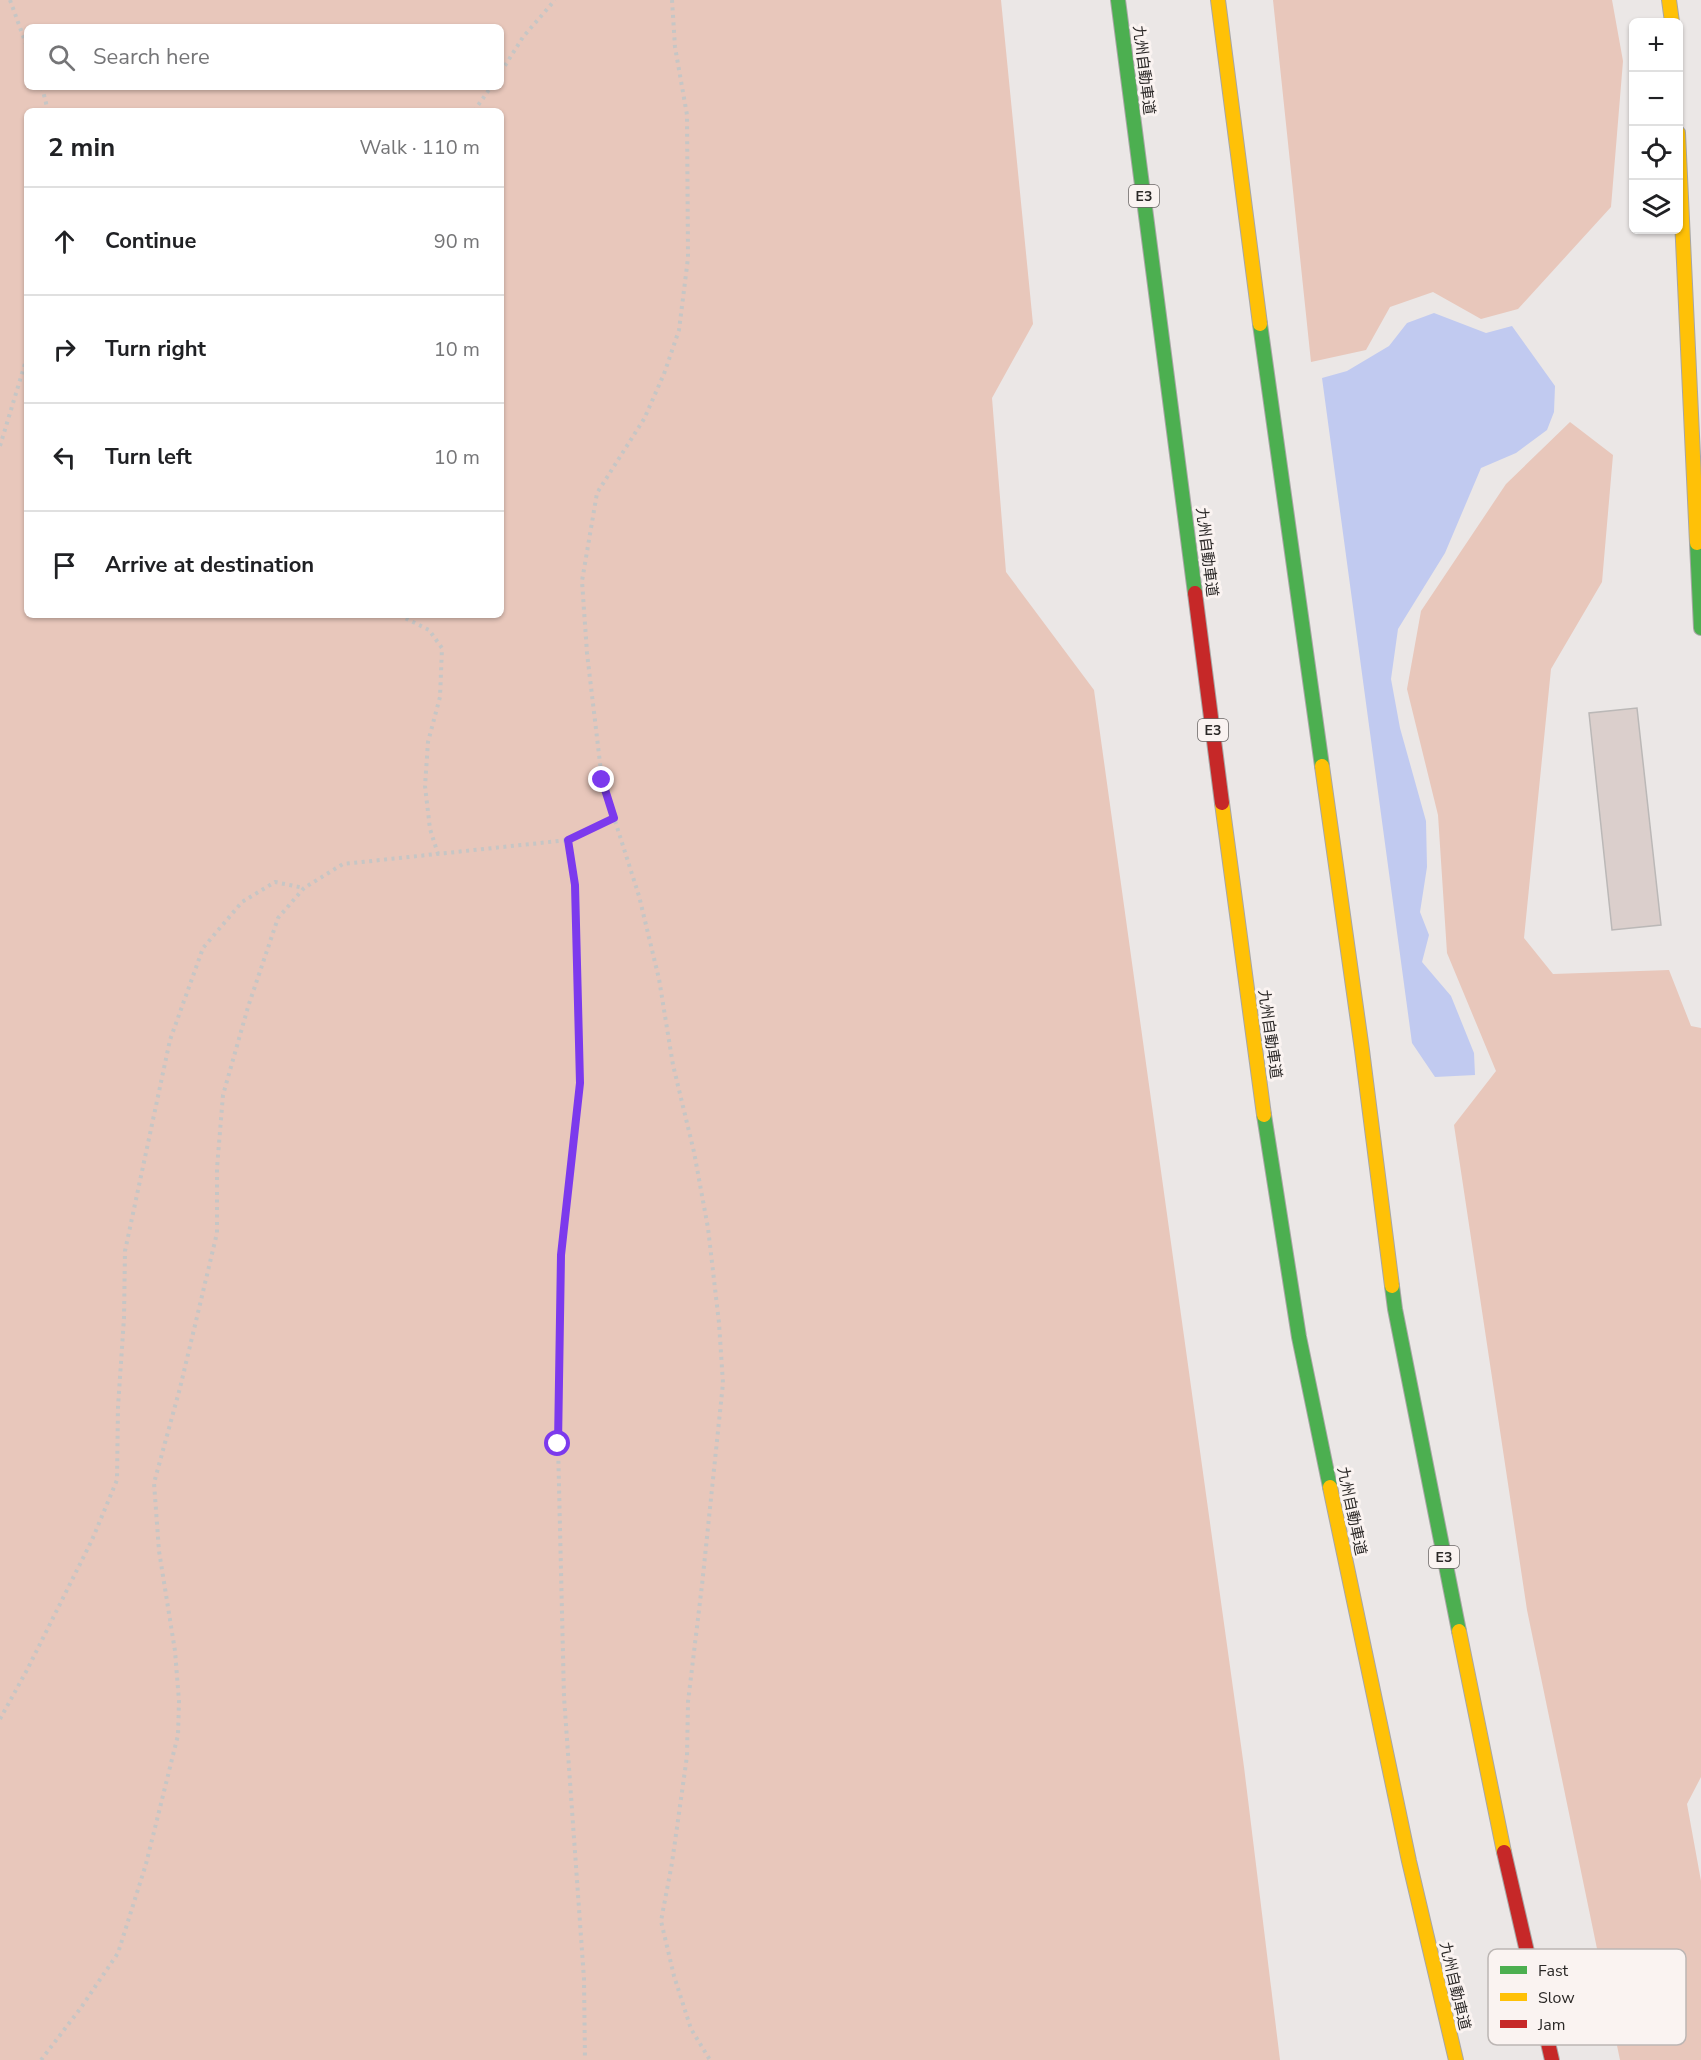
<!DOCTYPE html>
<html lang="en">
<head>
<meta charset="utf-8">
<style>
  :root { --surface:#fff; --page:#f6f6f6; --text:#202124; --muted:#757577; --line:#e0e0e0 }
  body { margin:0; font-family:"Nunito Sans","Noto Sans JP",sans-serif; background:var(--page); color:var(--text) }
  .controls { position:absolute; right:18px; top:18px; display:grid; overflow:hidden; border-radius:9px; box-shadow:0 2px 4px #0004 }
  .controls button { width:54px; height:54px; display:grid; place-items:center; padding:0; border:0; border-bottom:2px solid var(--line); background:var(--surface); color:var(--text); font:30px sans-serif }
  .stop { position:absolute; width:18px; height:18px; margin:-14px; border:4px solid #7c3aed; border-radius:50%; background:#fff }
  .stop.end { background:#7c3aed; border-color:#fff; box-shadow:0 2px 6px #0008 }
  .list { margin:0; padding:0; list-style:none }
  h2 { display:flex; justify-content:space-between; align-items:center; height:78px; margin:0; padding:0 24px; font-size:26px }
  h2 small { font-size:20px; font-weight:400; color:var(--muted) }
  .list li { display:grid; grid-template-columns:39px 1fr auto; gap:18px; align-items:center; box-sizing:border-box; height:108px; padding:0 24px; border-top:2px solid var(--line) }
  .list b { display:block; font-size:22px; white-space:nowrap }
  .list em { font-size:20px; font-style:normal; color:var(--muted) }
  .icon { flex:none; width:33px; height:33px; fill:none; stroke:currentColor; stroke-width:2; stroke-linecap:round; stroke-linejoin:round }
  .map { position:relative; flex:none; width:1701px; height:2060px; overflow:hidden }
  .search { position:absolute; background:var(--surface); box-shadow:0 2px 4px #0004; left:24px; top:24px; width:480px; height:66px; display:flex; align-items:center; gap:15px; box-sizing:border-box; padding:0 21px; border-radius:9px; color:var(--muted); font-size:22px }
  .panel { position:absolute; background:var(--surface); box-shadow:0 2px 4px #0004; left:24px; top:108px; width:480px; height:510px; border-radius:9px }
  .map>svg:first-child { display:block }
</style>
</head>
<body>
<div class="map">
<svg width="1701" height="2060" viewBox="0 0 1701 2060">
  <rect width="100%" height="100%" fill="#ebe7e6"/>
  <path fill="#e8c7bb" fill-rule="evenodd" d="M0,0H1001L1033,324L992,398L1006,572L1094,690L1244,1767L1280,2060H0ZM27,27H501V87H27ZM27,111H501V615H27Z
    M1273,0H1612L1623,61L1611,207L1518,309L1481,319L1433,292L1390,307L1366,350L1311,362Z
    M1570,422L1613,455L1602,582L1551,669L1524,938L1553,974L1669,970L1691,1026L1701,1028V1777L1687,1804L1701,1881V2060H1620L1527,1610L1454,1125L1496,1071L1447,953L1438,815L1407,689L1421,611L1506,484Z"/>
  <path fill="#c1caf0" d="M1434,313L1486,333L1512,326L1555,386L1554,412L1547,430L1516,453L1481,468L1445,553L1398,629L1391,679L1400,728L1426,821L1427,867L1420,912L1429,935L1422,962L1451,996L1474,1053L1475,1075L1435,1077L1412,1043L1322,378L1347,371L1389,346L1407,323Z"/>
  <path fill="#dbcfcc" stroke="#bbb8b7" stroke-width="1.5" d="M1637,708L1661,925L1612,930L1589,713Z"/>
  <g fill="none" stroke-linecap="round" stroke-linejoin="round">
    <g stroke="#a8a6a5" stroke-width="16">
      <path id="fast" d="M1118,0L1195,593
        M1260,324L1322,766
        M1697,543L1701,628
        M1264,1115L1299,1337L1330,1487
        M1392,1286L1395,1309L1459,1631"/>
    </g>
    <g stroke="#a8a6a5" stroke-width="16">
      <path id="slow" d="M1218,0L1260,324
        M1669,0L1672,22
        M1678,133L1697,543
        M1322,766L1362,1050L1392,1286
        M1222,803L1264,1115
        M1330,1487L1409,1861L1456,2060
        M1459,1631L1504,1852"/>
    </g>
    <g stroke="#a8a6a5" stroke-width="16">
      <path id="jam" d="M1195,593L1222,803
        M1504,1852L1552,2060"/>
    </g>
    <path stroke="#c6c6c5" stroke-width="4" stroke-dasharray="3 4.5" stroke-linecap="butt" d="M10,0L27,47
      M672,0L675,47L687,115L688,258L679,330L664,374L644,419L597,493L582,581L587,653L602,780L639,896L659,979L673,1065L694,1152L708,1228L719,1323L723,1383L702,1585L688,1702L687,1756L672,1863L661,1921L674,1976L691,2029L710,2060
      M501,72L523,37L555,0
      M42,87L48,111
      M474,111L491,87
      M0,446L27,357
      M399,615L429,630L442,648L440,697L428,742L425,786L430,829L438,854
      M568,840L575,885L581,1083L561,1255L558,1444L564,1697L584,1979L585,2060
      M0,1719L27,1670L92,1540L117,1480L118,1407L124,1318L125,1251L170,1040L203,948L242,902L275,882L304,888
      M41,2060L80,2009L118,1953L146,1864L178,1735L179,1701L175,1651L159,1551L154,1483L180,1388L217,1233V1168L223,1095L248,1007L278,918L304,888L343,864L568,840L614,818"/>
    <use href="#fast" stroke="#4caf50" stroke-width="14"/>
    <use href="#slow" stroke="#ffc107" stroke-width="14"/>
    <use href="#jam" stroke="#c62828" stroke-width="14"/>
  </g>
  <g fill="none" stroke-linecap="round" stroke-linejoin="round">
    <path stroke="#7c3aed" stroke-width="8" d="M558,1444L561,1255L580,1083L575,885L568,840L614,818L602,780"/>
  </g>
  <g text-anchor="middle" stroke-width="6" stroke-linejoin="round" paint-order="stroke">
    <g fill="#faf3f1" stroke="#696564" stroke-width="1.5">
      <rect x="1129" y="185" width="30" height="22" rx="4.5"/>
      <rect x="1198" y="719" width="30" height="22" rx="4.5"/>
      <rect x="1429" y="1546" width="30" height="22" rx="4.5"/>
    </g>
    <g font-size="14" font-weight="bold" fill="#2b2827">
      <text x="1144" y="201">E3</text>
      <text x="1213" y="735">E3</text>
      <text x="1444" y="1562">E3</text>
    </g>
    <g font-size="15" fill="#2b2827" stroke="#faf3f1">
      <text transform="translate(1144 70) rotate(83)" y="5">九州自動車道</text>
      <text transform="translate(1207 552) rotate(83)" y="5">九州自動車道</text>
      <text transform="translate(1270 1034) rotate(82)" y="5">九州自動車道</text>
      <text transform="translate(1352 1511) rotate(78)" y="5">九州自動車道</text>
      <text transform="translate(1455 1986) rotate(77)" y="5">九州自動車道</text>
    </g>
  </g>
  <rect x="1488" y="1949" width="198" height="96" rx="9" fill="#faf3f1" stroke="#bcb6b4" stroke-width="1.5"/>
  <rect x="1500" y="1966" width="27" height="8" fill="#4caf50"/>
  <rect x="1500" y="1993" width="27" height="8" fill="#ffc107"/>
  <rect x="1500" y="2020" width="27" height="8" fill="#c62828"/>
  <g font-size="16" fill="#2b2827">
    <text x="1538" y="1976">Fast</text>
    <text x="1538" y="2003">Slow</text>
    <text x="1538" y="2030">Jam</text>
  </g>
</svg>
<div class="controls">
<button>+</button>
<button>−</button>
<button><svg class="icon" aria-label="locate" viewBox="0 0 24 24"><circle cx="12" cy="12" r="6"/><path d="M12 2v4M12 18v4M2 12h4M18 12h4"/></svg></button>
<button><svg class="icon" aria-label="layers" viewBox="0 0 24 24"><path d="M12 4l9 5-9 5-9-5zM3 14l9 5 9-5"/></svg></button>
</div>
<div class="stop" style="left:558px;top:1444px"></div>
<div class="stop end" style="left:602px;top:780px"></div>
<div class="search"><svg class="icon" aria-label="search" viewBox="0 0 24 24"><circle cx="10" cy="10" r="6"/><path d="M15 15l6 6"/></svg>Search here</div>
<section class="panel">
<h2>2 min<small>Walk · 110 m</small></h2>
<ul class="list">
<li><svg class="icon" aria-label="ahead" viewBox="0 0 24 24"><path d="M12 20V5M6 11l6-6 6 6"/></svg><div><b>Continue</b></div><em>90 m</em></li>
<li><svg class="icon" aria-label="right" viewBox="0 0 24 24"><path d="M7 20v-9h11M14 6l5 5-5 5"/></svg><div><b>Turn right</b></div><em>10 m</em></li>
<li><svg class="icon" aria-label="left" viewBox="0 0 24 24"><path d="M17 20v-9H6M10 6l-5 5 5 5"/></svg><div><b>Turn left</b></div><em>10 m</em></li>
<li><svg class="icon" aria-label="arrive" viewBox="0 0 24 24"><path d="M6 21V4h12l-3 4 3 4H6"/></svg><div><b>Arrive at destination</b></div></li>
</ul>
</section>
</div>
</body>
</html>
